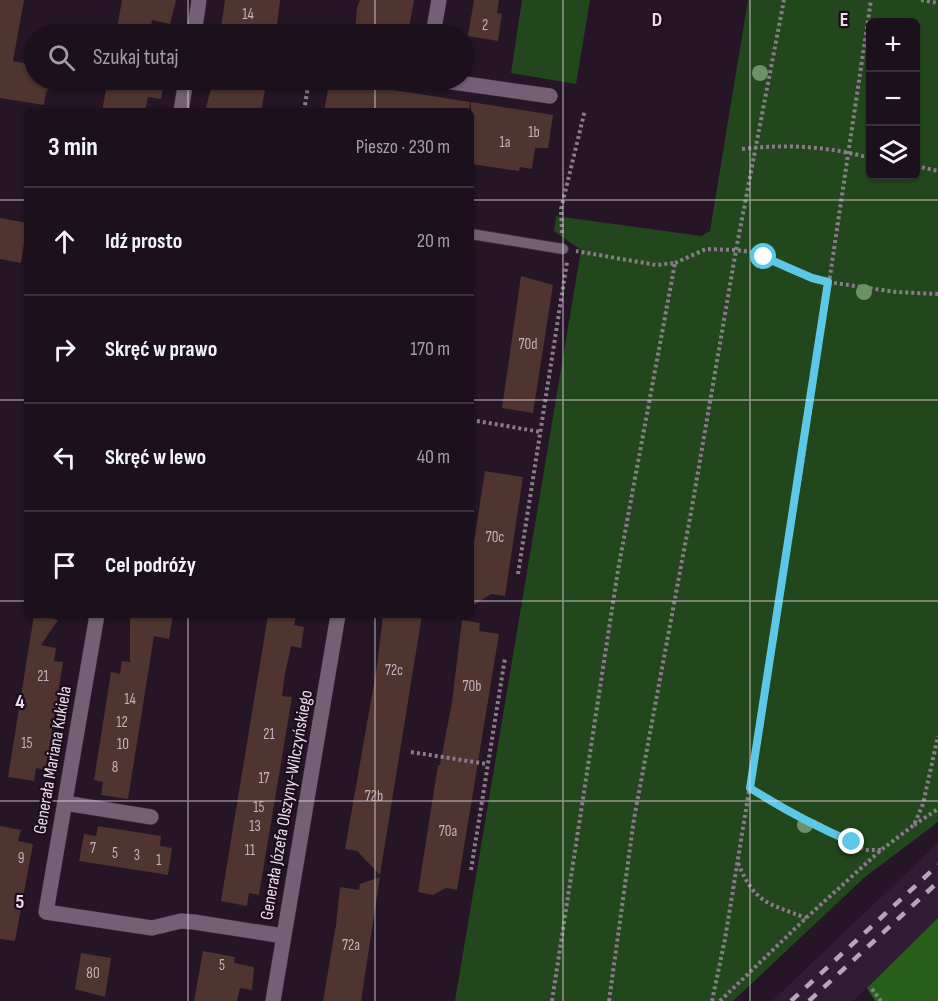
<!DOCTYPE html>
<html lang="pl">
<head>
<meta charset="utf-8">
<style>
  :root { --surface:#1c101d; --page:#251926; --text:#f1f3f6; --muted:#a09da4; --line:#3a303b }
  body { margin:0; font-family:"Sofia Sans Condensed",sans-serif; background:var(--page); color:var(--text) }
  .controls { position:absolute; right:18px; top:18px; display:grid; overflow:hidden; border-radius:9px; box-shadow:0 2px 4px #0004 }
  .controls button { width:54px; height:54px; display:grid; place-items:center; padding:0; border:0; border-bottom:2px solid var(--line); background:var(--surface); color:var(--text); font:30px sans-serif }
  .stop { position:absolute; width:18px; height:18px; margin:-14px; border:4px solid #5dc7e8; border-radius:50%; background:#fff }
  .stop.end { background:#5dc7e8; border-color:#fff; box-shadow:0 2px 6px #0008 }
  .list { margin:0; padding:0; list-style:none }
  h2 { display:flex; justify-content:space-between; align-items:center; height:78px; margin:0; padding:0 24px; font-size:26px }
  h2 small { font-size:20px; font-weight:400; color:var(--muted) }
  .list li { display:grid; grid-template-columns:39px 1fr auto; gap:18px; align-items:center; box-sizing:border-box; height:108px; padding:0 24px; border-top:2px solid var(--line) }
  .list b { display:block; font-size:22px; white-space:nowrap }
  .list em { font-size:20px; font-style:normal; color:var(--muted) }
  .icon { flex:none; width:33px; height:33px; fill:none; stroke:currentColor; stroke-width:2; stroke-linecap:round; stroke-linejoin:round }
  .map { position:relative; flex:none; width:938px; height:1001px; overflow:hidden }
  .search { position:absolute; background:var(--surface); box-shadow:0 2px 4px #0004; left:24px; top:24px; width:450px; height:66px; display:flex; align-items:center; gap:15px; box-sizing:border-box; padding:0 21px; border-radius:33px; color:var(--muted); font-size:22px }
  .panel { position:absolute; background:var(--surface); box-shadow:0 2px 4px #0004; left:24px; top:108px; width:450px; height:510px; border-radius:9px }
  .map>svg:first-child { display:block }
</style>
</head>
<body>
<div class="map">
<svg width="938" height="1001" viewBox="0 0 938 1001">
  <rect width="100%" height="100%" fill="#251527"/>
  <path fill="#311d33" d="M938,843V921L853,1001H772Z"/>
  <path fill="#23471c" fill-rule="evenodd" d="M522,0H590L576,84L511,73Z
    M748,0H938V822L865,877L733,1001H455L581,250L554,231L556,216L701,236L710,231ZM916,22V176H870V22Z"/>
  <path fill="#255f19" d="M938,918V1001H875L867,988Z"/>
  <path fill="#4f342f" d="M0,0H24L13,61L34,65V80H58L46,92L44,105L0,98Z
    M122,0H176L170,24L152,20L150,34H116Z
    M225,0H280L276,34H220Z
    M360,0H414L408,34H355L357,8Z
    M474,0H499L497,13L502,14L498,41L468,36Z
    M108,80L164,82L161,99L148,97L145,111H102Z
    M213,80H267L261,111H205Z
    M330,80L470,102L469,111H324Z
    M471,102L553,115L548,148H535L532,169L520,167L519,171L471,164Z
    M0,218L27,223L21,263L0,259Z
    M521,276L553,285L533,413L502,408Z
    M485,471L523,477L505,596L491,594L471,607V561Z
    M34,615H52L51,618L58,620L41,645L56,648L54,661L63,662L46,770L36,768L34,781L8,777Z
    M130,615H173L169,639L154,636L128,799L101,795L103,782L94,780L111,672L120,674L122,661L130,662Z
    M268,615H296L294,625L304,627L301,648L291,646L285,674L282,696L292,697L259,895L249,893L247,906L221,901Z
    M383,615H422L380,875L357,851L345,849L377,666Z
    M462,620L480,623L479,631L499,634L457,890L446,888L433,895L418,892L438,765H440L452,702Z
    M0,826L21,830L18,841L33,844L15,941L0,939Z
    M98,826L161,836L160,846L172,848L168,875L79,861L84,834L96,836Z
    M380,877L361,1001H323L336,925L340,887L359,890L360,884Z
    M203,951L235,957L234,963L254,967L252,990L240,988L237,1001H194Z
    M81,953L111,958L105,997L75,989Z"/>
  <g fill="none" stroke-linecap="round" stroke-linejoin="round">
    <g stroke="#3a2e3a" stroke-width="12">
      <path id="lane" d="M471,234L563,249"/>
    </g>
    <g stroke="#3a2e3a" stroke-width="16">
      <path id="street" d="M194,34L199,0
        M433,34L439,0
        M438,80L550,96
        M181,111L186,80
        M97,615L46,912L152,928L181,921L194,922L283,936
        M65,803L151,817
        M273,1001L338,615"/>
    </g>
    <path stroke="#897b8a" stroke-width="4" stroke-dasharray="3 3" stroke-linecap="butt" d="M921,0L938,3
      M304,111L309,80
      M742,149C787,144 826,146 870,158
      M916,166L938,171
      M562,233L561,209L585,110
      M675,263L706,249L736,250L751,252L812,278L828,282L896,292L938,294
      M471,420L541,432
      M518,574L567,262
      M411,752L487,764
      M750,788L793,815L815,822L865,850H881
      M914,825L938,809
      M738,863C755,904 768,903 806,918
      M471,870L505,658
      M872,989L881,1001
      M552,1001L618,570L675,263L656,265L576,251
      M609,1001L634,819L692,507L736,250L784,0
      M712,1001L725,939L803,458L871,0
      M720,1001L806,918L881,850L914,825L923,804L938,736"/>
    <use href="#lane" stroke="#736074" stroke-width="10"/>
    <use href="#street" stroke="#736074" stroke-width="15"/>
    <path stroke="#b4a7b4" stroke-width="4.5" stroke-dasharray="10 10" stroke-linecap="butt" d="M791,1001L938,865
      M809,1001L938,882"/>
  </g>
  <g fill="#6c9165">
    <circle cx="760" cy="73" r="8"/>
    <circle cx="864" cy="292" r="8"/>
    <circle cx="805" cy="825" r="8"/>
  </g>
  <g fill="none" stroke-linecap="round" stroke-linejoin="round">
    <path stroke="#5dc7e8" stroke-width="8" d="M764,257L812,278L828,282L750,788C783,809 817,827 852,842"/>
  </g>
  <path fill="none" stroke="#e8dce8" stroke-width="1.5" stroke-opacity="0.55" d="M188,0V34M375,0V34M563,0V1001M750,0V1001M188,80V111M375,80V111M0,200H27M471,200H938M0,400H27M471,400H938M0,601H27M471,601H938M188,615V1001M375,615V1001M0,801H938"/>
  <g text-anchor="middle" stroke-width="4.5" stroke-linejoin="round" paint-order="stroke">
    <g font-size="15" fill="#c2b2ba">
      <text x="248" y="19">14</text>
      <text x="485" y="30">2</text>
      <text x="534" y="137">1b</text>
      <text x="505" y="147">1a</text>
      <text x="528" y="349">70d</text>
      <text x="495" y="542">70c</text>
      <text x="394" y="675">72c</text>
      <text x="43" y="681">21</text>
      <text x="472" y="691">70b</text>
      <text x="130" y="704">14</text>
      <text x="122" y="727">12</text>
      <text x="269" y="739">21</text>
      <text x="27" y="748">15</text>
      <text x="123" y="749">10</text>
      <text x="115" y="772">8</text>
      <text x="264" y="783">17</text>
      <text x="374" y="801">72b</text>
      <text x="259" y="812">15</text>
      <text x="255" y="831">13</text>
      <text x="448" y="836">70a</text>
      <text x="93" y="853">7</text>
      <text x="250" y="855">11</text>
      <text x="115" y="858">5</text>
      <text x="137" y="860">3</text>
      <text x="21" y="863">9</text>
      <text x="159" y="865">1</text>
      <text x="351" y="950">72a</text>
      <text x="222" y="970">5</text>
      <text x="93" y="978">80</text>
    </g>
    <g font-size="18" fill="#e8dce8" stroke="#1c0c1d">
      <text transform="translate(52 760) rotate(-80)" y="6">Generała Mariana Kukiela</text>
      <text transform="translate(286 805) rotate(-80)" y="6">Generała Józefa Olszyny-Wilczyńskiego</text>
    </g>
  </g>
  <g font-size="20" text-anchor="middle" font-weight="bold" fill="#e8dce8" stroke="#1c0c1d" stroke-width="4.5" stroke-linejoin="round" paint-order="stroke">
    <text x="657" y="26">D</text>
    <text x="844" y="26">E</text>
    <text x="20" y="708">4</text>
    <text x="20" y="908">5</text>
  </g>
</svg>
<div class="controls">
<button>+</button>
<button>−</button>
<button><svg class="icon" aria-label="layers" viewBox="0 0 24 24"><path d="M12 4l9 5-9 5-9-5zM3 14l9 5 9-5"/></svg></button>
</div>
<div class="stop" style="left:764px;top:257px"></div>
<div class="stop end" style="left:852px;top:842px"></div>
<div class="search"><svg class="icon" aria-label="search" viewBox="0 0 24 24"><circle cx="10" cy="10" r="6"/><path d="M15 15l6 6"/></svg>Szukaj tutaj</div>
<section class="panel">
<h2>3 min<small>Pieszo · 230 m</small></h2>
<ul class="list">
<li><svg class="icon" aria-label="ahead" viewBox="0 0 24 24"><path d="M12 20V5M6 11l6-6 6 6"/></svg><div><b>Idź prosto</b></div><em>20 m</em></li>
<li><svg class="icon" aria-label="right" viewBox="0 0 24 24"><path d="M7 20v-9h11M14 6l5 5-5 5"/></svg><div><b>Skręć w prawo</b></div><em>170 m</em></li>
<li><svg class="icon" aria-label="left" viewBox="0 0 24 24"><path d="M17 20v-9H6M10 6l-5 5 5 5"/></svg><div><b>Skręć w lewo</b></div><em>40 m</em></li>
<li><svg class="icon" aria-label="arrive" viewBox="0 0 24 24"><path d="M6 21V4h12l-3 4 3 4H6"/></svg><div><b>Cel podróży</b></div></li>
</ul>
</section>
</div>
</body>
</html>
